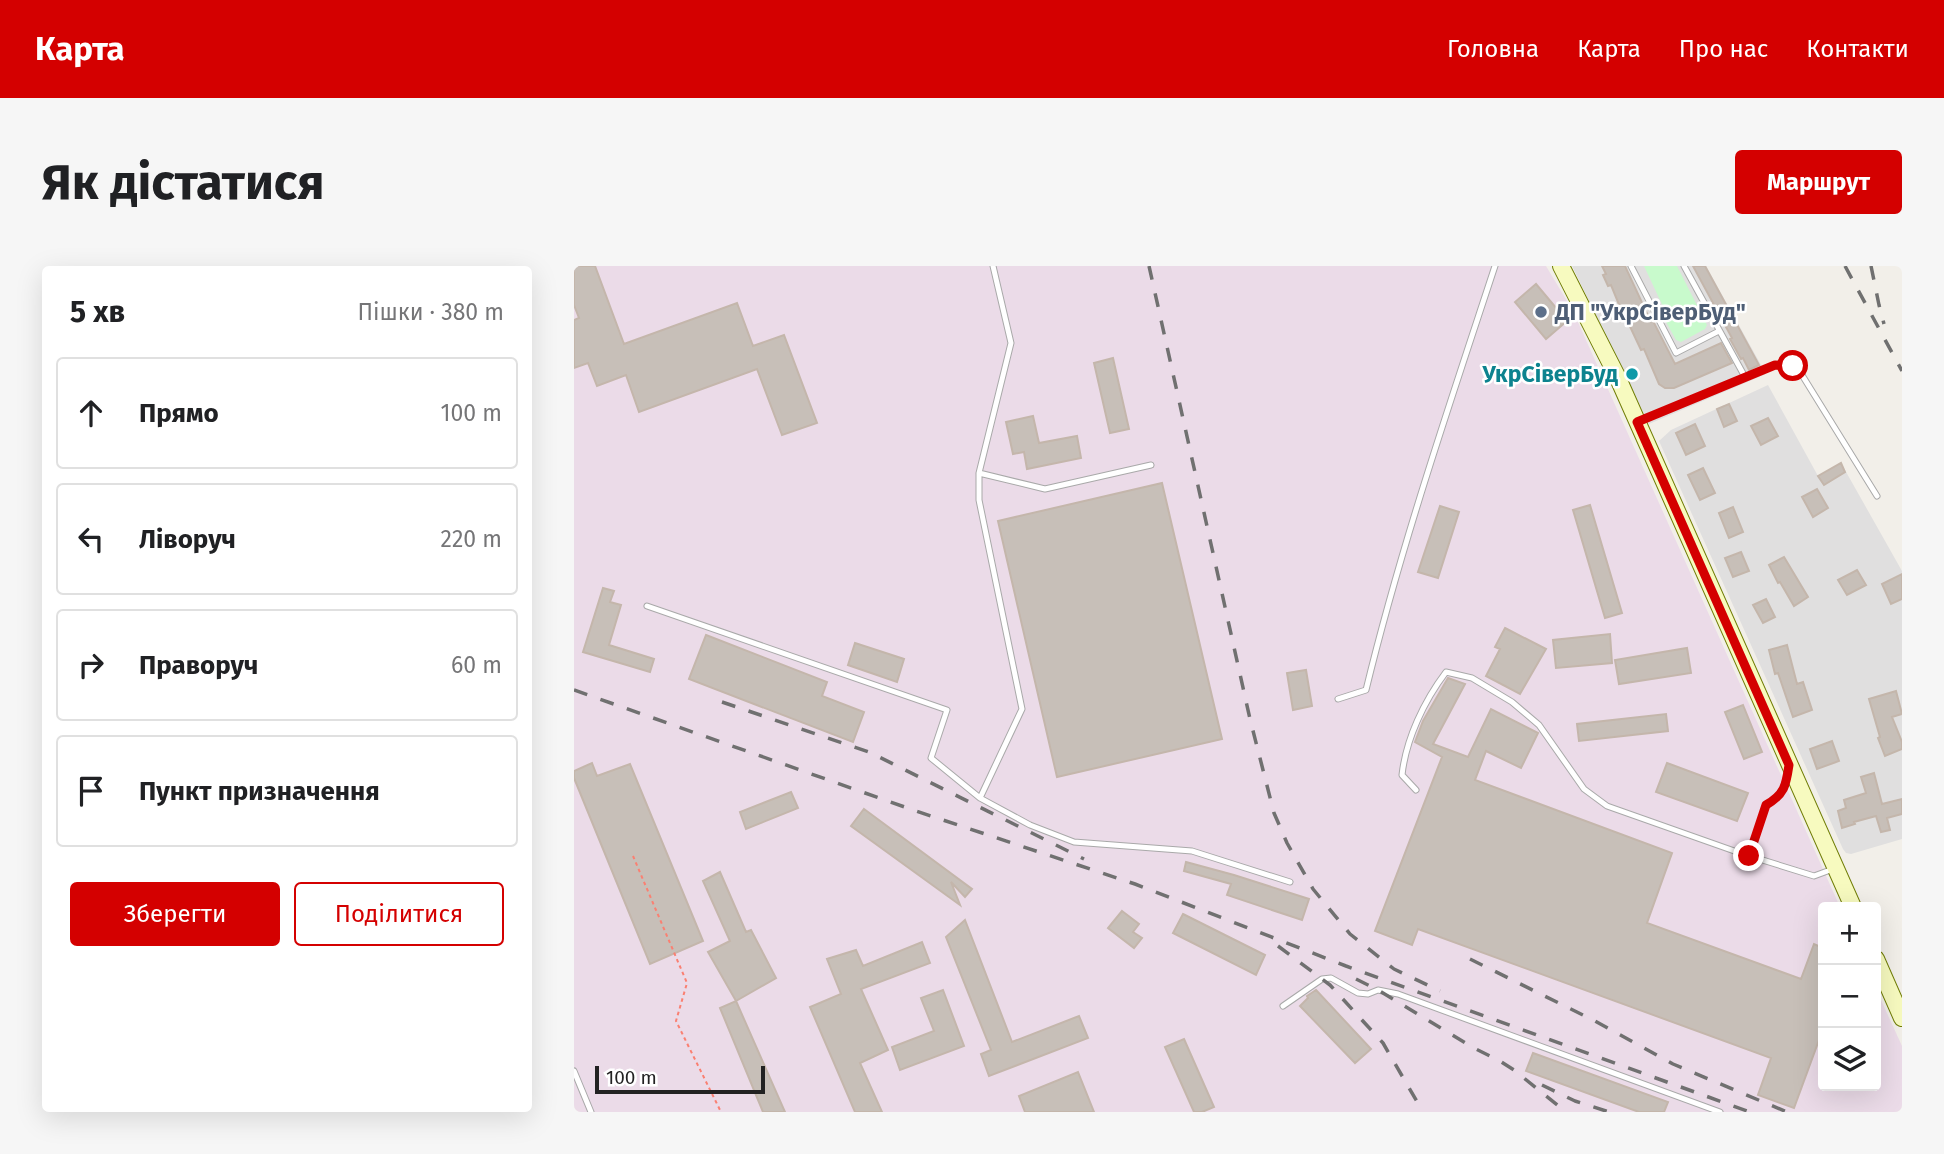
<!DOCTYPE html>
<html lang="uk">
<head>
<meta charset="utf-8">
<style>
  :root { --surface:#fff; --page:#f6f6f6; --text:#202124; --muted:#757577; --line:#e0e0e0; --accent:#d40000 }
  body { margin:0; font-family:"Fira Sans",sans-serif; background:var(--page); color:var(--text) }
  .controls { position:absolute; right:21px; bottom:21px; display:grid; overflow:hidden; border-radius:7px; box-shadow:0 7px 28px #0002 }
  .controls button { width:63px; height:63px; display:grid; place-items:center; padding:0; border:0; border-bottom:2px solid var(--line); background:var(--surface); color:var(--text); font:35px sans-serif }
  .scale { position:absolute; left:21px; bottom:18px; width:170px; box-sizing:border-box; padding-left:7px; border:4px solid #222; border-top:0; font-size:19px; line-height:24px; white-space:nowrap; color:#222; -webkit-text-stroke:5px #fff; paint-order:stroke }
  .stop { position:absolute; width:21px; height:21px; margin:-16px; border:5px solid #d40000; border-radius:50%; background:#fff }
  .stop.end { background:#d40000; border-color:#fff; box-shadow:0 2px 7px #0008 }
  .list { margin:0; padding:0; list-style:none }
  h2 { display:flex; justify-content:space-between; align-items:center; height:91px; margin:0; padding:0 28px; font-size:30px }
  h2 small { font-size:23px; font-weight:400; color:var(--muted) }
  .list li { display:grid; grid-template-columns:46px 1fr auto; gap:21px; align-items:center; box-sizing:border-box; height:112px; margin:0 14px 14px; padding:0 14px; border:2px solid var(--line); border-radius:7px }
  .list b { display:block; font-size:26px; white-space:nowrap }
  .list em { font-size:23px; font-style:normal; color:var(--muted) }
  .actions { display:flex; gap:14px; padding:21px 28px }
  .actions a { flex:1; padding:16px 0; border:2px solid var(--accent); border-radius:7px; text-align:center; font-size:24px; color:var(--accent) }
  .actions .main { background:var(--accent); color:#fff }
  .icon { flex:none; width:38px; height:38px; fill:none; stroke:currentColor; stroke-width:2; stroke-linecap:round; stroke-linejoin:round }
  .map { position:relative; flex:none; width:1328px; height:846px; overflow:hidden; border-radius:7px }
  header { display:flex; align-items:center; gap:42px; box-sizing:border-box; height:98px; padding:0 35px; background:var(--accent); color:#fff }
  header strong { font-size:33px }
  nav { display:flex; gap:38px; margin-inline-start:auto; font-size:24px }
  .intro { display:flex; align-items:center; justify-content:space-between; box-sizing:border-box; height:168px; padding:0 42px }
  h1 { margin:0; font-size:49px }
  .button { padding:18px 32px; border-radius:7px; background:var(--accent); color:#fff; font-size:24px; font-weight:700 }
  main { display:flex; gap:42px; padding:0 42px }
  aside { flex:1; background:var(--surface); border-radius:7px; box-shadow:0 7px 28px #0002 }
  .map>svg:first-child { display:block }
</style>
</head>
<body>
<header>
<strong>Карта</strong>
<nav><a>Головна</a><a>Карта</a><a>Про нас</a><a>Контакти</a></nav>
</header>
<div class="intro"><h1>Як дістатися</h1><a class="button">Маршрут</a></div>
<main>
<aside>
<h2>5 хв<small>Пішки · 380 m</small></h2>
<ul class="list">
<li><svg class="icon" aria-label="ahead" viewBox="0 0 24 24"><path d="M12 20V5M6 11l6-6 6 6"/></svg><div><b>Прямо</b></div><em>100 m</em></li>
<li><svg class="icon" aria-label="left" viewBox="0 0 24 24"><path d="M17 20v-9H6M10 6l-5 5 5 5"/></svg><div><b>Ліворуч</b></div><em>220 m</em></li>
<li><svg class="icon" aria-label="right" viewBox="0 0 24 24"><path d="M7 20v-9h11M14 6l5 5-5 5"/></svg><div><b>Праворуч</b></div><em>60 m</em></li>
<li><svg class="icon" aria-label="arrive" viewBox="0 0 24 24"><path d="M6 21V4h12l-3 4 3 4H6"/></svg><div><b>Пункт призначення</b></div></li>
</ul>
<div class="actions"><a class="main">Зберегти</a><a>Поділитися</a></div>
</aside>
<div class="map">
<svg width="1328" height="846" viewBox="0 0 1328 846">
  <rect width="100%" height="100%" fill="#f2efe9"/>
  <path fill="#e0dfdf" d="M998,0H1132L1192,108L1075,158Z
    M1194,119L1244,210L1267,197L1328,305V573L1277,588L1272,587L1269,583L1085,175L1097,164Z"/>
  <path fill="#ebdbe8" d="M0,0H972L999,45L1266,641H1249V820H1302V723L1328,780V846H0Z"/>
  <path fill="#c8facc" d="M1070,0H1103L1133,59L1131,63L1107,76L1102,74L1091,54L1093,49Z"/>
  <path fill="#c7bfb8" stroke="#c4b6ab" stroke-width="2" d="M0,0H21L50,78L163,37L179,80L210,69L243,157L208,169L183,103L65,146L52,109L23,120L14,97L0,102V54L5,52L0,39Z
    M1028,0H1051L1076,54L1078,53L1101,98L1147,77L1158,97L1100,122H1091L1085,118L1070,83L1067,84L1052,52L1049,53L1044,42L1046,41L1037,19L1034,20L1029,9L1032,8Z
    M1119,0H1131L1185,99L1175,104L1169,92L1167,93L1156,73L1158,72Z
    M962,18L993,55L972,73L941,36Z
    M539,92L555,163L536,167L520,97Z
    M1155,138L1163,155L1150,161L1143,143Z
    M459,150L465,177L503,170L507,192L453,203L450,186L439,188L432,156Z
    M1194,152L1204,170L1187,179L1177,160Z
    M1121,158L1131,180L1112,189L1102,167Z
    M1267,197L1271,206L1250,219L1244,210Z
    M1129,202L1141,227L1126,234L1114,209Z
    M588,217L648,473L483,511L424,255Z
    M1243,223L1254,242L1239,251L1228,231Z
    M1016,239L1048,347L1031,352L999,244Z
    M866,240L885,246L864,312L844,306Z
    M1159,241L1169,266L1155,272L1145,247Z
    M1167,286L1175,305L1159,311L1151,292Z
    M1210,291L1234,331L1220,340L1206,316L1204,317L1195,299Z
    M1283,304L1292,319L1273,329L1264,314Z
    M1328,308V333L1317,338L1308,318Z
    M29,322L40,325L36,336L47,339L35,379L80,393L76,406L9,386Z
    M1192,333L1201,351L1189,357L1179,339Z
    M931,362L972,383L946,428L912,410L926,383L921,381Z
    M1036,368L1038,397L982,402L979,374Z
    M132,369L253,416L248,430L290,446L279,476L115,413Z
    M281,377L330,393L323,416L274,399Z
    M1213,379L1223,418L1229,416L1238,444L1219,451L1204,407L1201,408L1195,384Z
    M1113,382L1117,407L1045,418L1041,394Z
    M732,404L738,440L719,444L713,407Z
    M874,412L891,418L859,478L894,491L917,443L964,467L947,502L912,485L901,514L1098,587L1073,657L1227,713L1240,678L1249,682V763L1220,842L1184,829L1197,792L844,663L838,679L801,665L868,491L841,476L849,455Z
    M1322,425L1328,448L1318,451L1328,476V483L1311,490L1304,472L1306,471L1295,433Z
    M1169,439L1188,486L1170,493L1151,446Z
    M1092,448L1094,465L1005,475L1003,458Z
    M1258,475L1265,495L1243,503L1236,483Z
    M18,497L23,510L56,498L129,675L76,698L0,512V505Z
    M1093,497L1174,527L1163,555L1082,526Z
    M1300,507L1308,538L1328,533V548L1313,552L1316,564L1307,566L1302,550L1280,556L1281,558L1268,562L1264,545L1272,542L1270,534L1292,527L1287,511Z
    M217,526L224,542L172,563L166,546Z
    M290,543L398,623L391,631L377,616L386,639L277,560Z
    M612,596L660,609L735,633L728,654L653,629L657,618L610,605Z
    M146,606L172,666L177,664L202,712L162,735L134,686L156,675L129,615Z
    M548,645L565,658L559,666L568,672L560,682L534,662Z
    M609,648L691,689L682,709L599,667Z
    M391,654L438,776L505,750L514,772L415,810L407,788L417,784L372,671Z
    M348,676L356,697L287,723L314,784L286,797L308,846H281L236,741L267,728L253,693L282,684L289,700Z
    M369,724L390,780L326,804L318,781L360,765L347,732Z
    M742,724L797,783L781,797L726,740L734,732L733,730Z
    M162,735L211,846H189L146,742Z
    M610,773L640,841L628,846H620L591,781Z
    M959,787L1094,836L1090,846H1065L952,805Z
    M504,806L520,846H451L445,830Z"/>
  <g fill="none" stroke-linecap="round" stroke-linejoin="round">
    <g stroke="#a9a9a9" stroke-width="7">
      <path id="lane" d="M1057,0L1102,87L1145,65
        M1110,0L1171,111
        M1066,155L1201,99L1219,100L1228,109L1303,230
        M405,207L471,223L577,199
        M73,340L373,444L357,492L406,532L456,559L500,576L618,585L716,616
        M764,433L792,424C827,280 875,140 921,0
        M842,524L828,509C832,473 850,435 872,406L898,412L938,436L965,459L1010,523L1033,540L1166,587L1240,610L1259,603
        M406,532L448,443L405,234V207L437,77L419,0
        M1176,590L1192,539C1207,530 1211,522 1214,505
        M709,740L748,713L757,712L784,727L794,728L804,724L824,728L1146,846
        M0,805L17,846"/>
    </g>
    <g stroke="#707d05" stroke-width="18">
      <path id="secondary" d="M987,0L1043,110L1279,641
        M1302,693L1328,752"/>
    </g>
    <path stroke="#fa8072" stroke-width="2" stroke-dasharray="3.5 3.5" stroke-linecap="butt" d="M59,590L113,717L102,755L147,846"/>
    <use href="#lane" stroke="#fff" stroke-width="5"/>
    <use href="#secondary" stroke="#f7fabf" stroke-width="16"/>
    <path stroke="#707070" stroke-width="3.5" stroke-dasharray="14 14" stroke-linecap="butt" d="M575,0L676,453L700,547L713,577L739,623L776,668L820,703L866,725
      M1271,0L1328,105
      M1297,0L1305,39L1310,58
      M0,424L342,545L561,618L772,700L1176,846
      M148,436L295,486L510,593
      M704,680L756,719L809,777L849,846
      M896,693L1021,755L1099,798L1213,846
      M782,713L804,724L898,781L926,795L940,804L992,846
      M968,819L1001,835L1035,846"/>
  </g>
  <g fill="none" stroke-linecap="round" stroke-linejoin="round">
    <path stroke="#d40000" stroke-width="9" d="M1175,590L1192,539C1211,528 1212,519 1215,499L1063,156L1201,99L1219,100"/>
  </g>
  <circle fill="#5c6f8a" stroke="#fff" stroke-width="2.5" cx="967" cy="46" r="7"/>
  <circle fill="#0f9aa8" stroke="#fff" stroke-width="2.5" cx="1058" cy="108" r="7"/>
  <g text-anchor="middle" stroke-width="5" stroke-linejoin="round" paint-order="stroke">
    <g font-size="23" font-weight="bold" fill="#4e5e75" stroke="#fff" text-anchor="start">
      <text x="981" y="54">ДП "УкрСіверБуд"</text>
    </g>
    <g font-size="23" font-weight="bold" fill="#0d838f" stroke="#fff" text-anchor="end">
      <text x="1044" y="116">УкрСіверБуд</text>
    </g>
  </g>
</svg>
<div class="controls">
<button>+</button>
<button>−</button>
<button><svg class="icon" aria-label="layers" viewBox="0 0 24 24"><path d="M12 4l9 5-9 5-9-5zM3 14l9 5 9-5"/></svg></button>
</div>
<div class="scale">100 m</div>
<div class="stop" style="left:1219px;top:100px"></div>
<div class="stop end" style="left:1175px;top:590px"></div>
</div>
</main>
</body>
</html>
